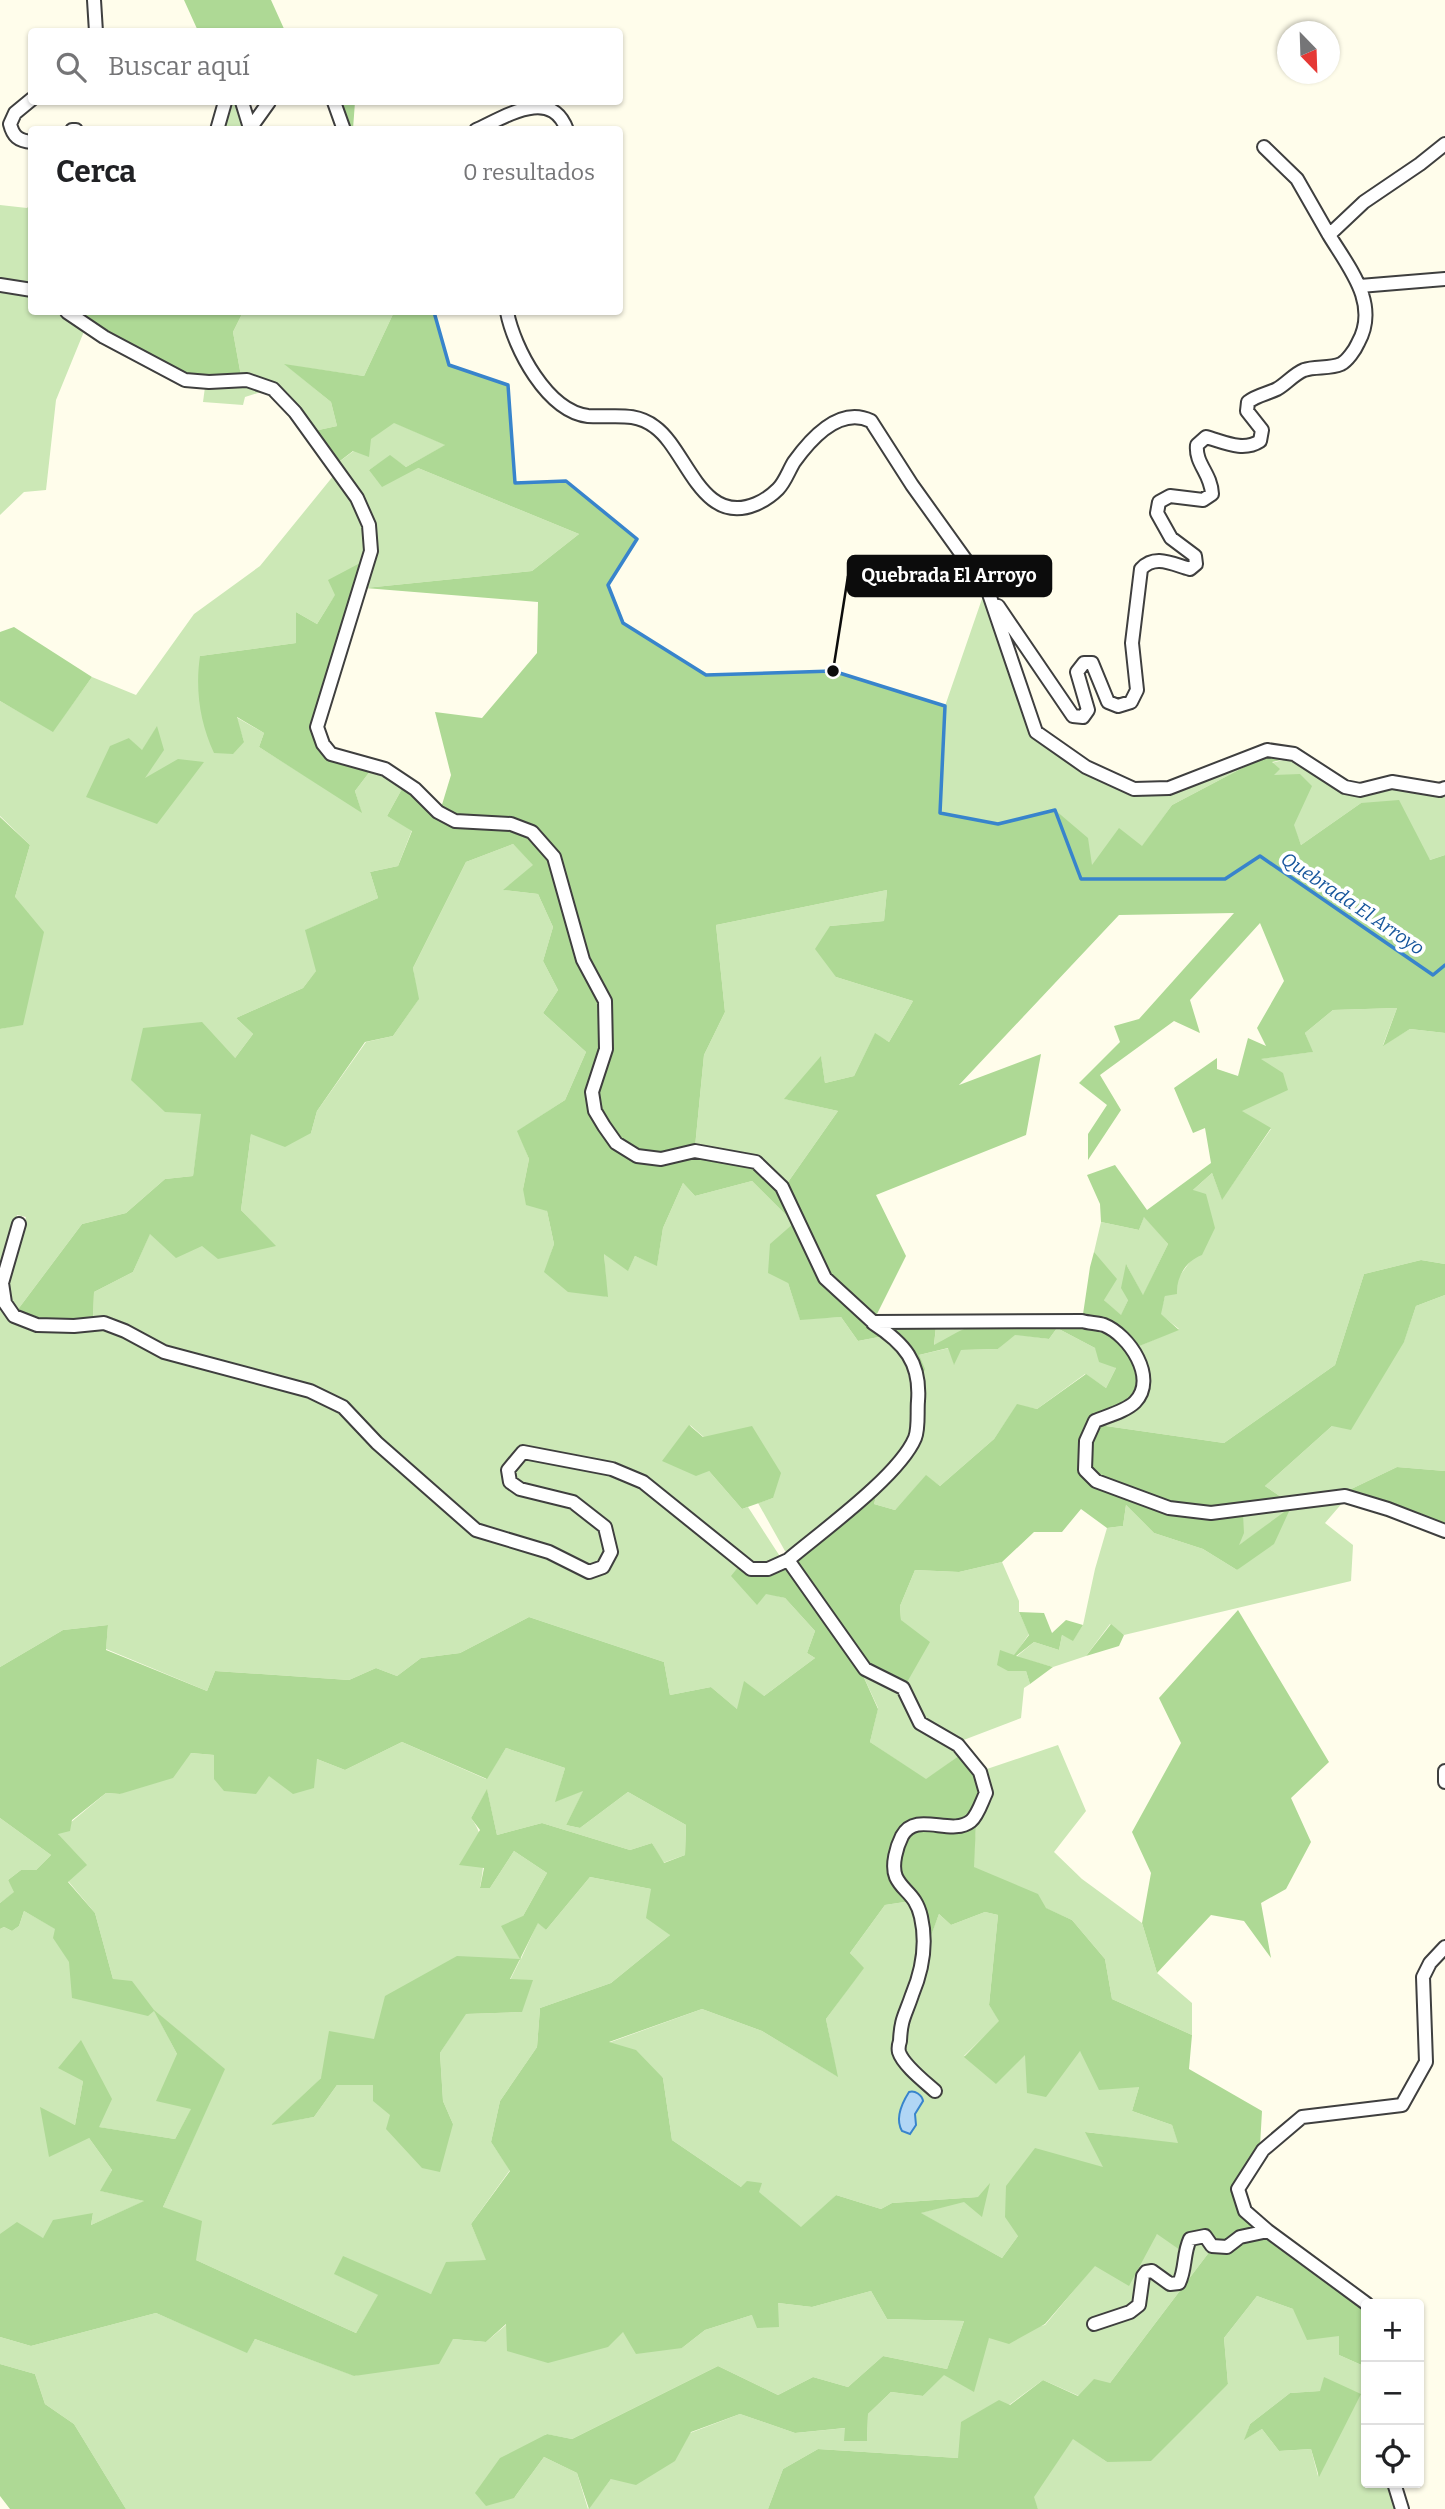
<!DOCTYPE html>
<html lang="es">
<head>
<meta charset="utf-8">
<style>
  :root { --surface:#fff; --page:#f6f6f6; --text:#202124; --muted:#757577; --line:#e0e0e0 }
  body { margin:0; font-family:Bitter,serif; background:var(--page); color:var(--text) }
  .controls { position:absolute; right:21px; bottom:21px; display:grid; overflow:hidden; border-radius:7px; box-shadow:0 2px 5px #0004 }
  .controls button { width:63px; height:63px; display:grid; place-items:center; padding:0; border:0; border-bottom:2px solid var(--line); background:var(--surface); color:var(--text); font:35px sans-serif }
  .compass { position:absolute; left:1277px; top:21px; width:63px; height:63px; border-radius:50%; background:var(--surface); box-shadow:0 2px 5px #0004; rotate:157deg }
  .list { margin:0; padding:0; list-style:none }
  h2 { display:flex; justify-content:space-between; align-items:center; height:91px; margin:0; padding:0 28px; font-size:30px }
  h2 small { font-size:23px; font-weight:400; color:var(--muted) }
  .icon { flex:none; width:38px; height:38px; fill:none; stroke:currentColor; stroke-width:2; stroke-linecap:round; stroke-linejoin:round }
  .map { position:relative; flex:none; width:1445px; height:2509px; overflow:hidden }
  .search { position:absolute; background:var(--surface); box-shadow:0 2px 5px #0004; left:28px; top:28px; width:595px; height:77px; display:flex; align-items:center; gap:18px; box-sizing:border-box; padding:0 24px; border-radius:7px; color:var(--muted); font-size:26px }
  .panel { position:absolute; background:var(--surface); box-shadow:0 2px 5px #0004; left:28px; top:126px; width:595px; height:189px; border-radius:7px }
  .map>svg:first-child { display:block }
</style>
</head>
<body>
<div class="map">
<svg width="1445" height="2509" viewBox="0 0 1445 2509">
  <rect width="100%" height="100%" fill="#fffdeb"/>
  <path fill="#cce8b6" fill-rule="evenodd" d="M230,102H237L244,129L221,130Z
    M31,204V285L0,279V205L27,208Z
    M0,289L31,295L32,312H60L85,329L56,400L46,490L24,492L0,515Z
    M243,312H394L364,376L286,365L331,402L337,426L314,431L300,409L276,385L241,376L233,332Z
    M245,385L264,391L245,397L243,405L203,402L205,387Z
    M393,422L446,445L406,467L390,456L369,470L418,468L579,534L532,571L365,588L376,552L336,464Z
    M334,475C349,495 376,531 365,558C360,571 346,582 338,592C330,602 324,613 317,624L296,612V643L200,656L244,742L236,717L264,733L259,747L361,811L355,791L371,770L383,774L403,787L387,816L412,830L398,866L370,872L378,898L306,930L317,970L303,988L236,1018L253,1034L235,1058L202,1114L193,1176L165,1179L126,1213L82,1224L16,1312C0,1283 17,1248 26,1217L17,1215L0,1272V1029L23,1024L15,897L30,845L0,816V701L53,731L92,677L136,695L194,614L260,566ZM157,727L144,779L129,738L142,751Z
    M984,593L1032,735L1132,794L1267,755L1172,805L1142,847L1092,866L1055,810L998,824L940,813L945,706Z
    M1292,758L1343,792L1392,787L1445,793V855L1430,860L1361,803L1301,845L1273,775L1271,763Z
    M513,844L534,865L504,890L538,894L553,927L543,961L558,990L543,1013L586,1052L565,1100L518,1131L529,1159L523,1189L547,1211L554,1244L545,1272L607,1297L604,1253L628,1270L635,1256L657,1265L663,1228L683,1183L695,1196L752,1181L794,1223L788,1283L800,1319L841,1317L858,1341L884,1336L907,1360L914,1390L911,1436L889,1467L789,1552L785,1551L758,1503L773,1498L690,1425L709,1471L742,1509L748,1507L781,1558L767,1565L753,1564L646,1478L522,1447L505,1484C538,1495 625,1514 600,1563L590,1567L478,1526L381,1440L347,1404L166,1348L93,1320L94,1292L133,1272L150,1233L202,1245L275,1246L241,1210L251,1134L311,1133L317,1111L366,1042L393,1036L418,1000L413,968L466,862Z
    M887,890L884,921L830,926L836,977L913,1001L889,1042L875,1034L854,1076L825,1083L821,1057L785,1099L838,1111L786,1185L695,1147L704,1055L725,1012L716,925Z
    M1397,1008L1383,1045L1410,1029L1445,1033V1264L1421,1260L1364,1274L1335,1365L1224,1443L1099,1425L1132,1349L1179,1329L1160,1314L1165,1296L1192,1259V1191L1212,1173L1222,1199L1271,1129L1241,1111L1259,1059L1312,1052L1305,1033L1333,1010Z
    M1144,1216L1168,1244L1143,1296L1127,1266L1128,1300L1121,1316L1104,1300L1094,1252L1101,1222L1139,1230Z
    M1445,1295V1471L1397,1467L1345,1492L1284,1499L1265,1486L1332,1426L1404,1341L1416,1306Z
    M0,1301L11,1320L104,1328L309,1395L340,1411L474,1535L606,1571L609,1525L522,1485L514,1479L513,1472L525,1457L611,1474L641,1486L739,1566L757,1604L766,1593L785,1598L815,1631L807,1653L815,1658L764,1696L738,1710L711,1687L670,1695L664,1662L529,1617L460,1653L421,1658L397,1676L376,1668L349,1680L215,1671L207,1691L106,1649L108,1625L63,1630L0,1667Z
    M936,1326H974L934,1346Z
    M1057,1328L1095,1348L1116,1368L1106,1388L1085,1374L1037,1409L1017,1405L994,1439L940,1486L926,1476L895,1510L874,1504L878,1489L920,1439L919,1355L949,1348L954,1364L960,1350L998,1349L1015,1334L1049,1339Z
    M1344,1501L1325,1523L1353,1545L1351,1581L1124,1635L1110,1624L1086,1656L1053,1667L1016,1657L1034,1642L1059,1650L1062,1635L1073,1640L1083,1625L1095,1569L1107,1528L1123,1526L1126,1505L1154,1533L1203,1549L1237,1570L1290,1509L1238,1546L1243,1514Z
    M1002,1562L1019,1601V1612L1029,1634L1014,1656L1008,1671H1026L1030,1684L1024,1688L1021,1718L961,1741L924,1720L906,1684L900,1606L915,1570L959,1572Z
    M861,1671L899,1691L916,1726L955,1749L960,1755L926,1780L870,1742L878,1708Z
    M402,1742L486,1779L506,1748L565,1768L556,1801L584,1790L566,1825L580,1828L628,1792L686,1825L685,1855L663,1863L652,1843L630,1850L542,1823L497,1835L487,1790L471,1818C486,1837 485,1864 480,1887L490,1888L514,1851L547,1873L523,1916L521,1959L538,1922L546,1930L590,1877L651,1889L670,1935L611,1983L540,2008L537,2047L500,2101L491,2142L510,2170L471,2224L487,2261L431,2294L335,2274L379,2295L356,2333L196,2260L163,2207L224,2069L155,2012L177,2054L192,2108L175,2139L98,2127L83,2081L75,2125L40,2108L89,2138L112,2170L101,2191L145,2201L91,2225L93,2213L43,2238L0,2234V1929L4,1927L12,1931L19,1926L24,1911L56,1929L54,1938L69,1961L113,1979L95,1913L68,1881L58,1833L106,1793L120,1794L191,1753L214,1755V1779L269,1775L317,1759L345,1770ZM520,1960L510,1980L522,2012L465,2014L440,2053L443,2101L453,2124L373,2085H337L314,2117L273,2124L321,2078L374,2040Z
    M1058,1745L1086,1811L1054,1852L1082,1879L1142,1923L1157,1973L1192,2003V2035L1112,1999L1105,1959L1072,1920L1045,1908L973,1867L976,1824L984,1770Z
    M0,1818L51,1855L36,1870H21L8,1880L15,1892L0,1903Z
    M911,1901L917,1920L919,1956L908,1994L897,2017L894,2053L916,2067C912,2062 905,2055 904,2049C899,2020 928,1942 939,1914L951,1925L985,1912L998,1915L989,2005L1000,2021L964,2056L1080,2051L1139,2087L1132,2111L1172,2125L1179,2144L1086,2132L1104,2167L1018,2236L1002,2258L920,2213L978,2197L892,2203L881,2209L836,2195L801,2228L758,2192L761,2183L741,2187L672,2140L663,2078L608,2043L702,2009L762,2031L837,2076L826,2019L863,1968L850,1953L885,1905Z
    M1208,2230L1215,2242L1210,2251L1110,2383L1079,2396L1043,2380L1009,2405L958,2458L818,2449L783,2469L768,2509H126L74,2424L45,2404L35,2374L0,2364V2337L31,2346L156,2313L247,2352L255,2339L355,2376L453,2339L486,2342L507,2324L623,2332L682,2348L705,2330L752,2315L778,2303L812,2307L871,2291L887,2319L964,2321L947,2369L883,2356L848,2387L813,2377L778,2395L718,2366L572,2439L546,2434L514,2498L544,2457L577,2473L588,2509L611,2479L674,2461L690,2433L740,2414L795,2433L846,2428L867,2441L868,2414L891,2392L923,2396L944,2374L990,2337L1045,2325L1095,2265L1157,2234L1187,2235Z
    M1257,2296L1293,2309L1339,2336V2355L1366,2367V2483H1389L1396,2509H1038L1033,2497L1073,2438L1107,2462L1228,2384L1224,2338ZM1321,2391L1318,2476L1311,2449L1279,2451L1262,2429L1245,2439L1250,2424L1290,2393Z"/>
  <path fill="#aed995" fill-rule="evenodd" d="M184,0H271L285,31H198Z
    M339,102H355L353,129H349Z
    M75,312H243L233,332L241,376H186L107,333Z
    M394,312H434L449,364L508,385L515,483L566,481L637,539L608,585L623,623L706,675L833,671L945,706L941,813L998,824L1055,810L1088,838L1092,865L1119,828L1142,846L1172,805L1267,755L1291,758L1272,762L1280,769L1274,775L1300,774L1312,786L1294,825L1301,845L1361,803L1399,800L1430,860L1445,855V1033L1410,1029L1383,1046L1397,1008L1333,1010L1305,1033L1313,1052L1261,1059L1283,1073L1288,1090L1242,1111L1271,1128L1222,1200L1212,1173L1193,1190L1206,1194L1215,1228L1202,1255C1186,1261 1176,1277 1177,1294L1165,1296L1161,1314L1179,1330L1132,1349L1121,1337L1082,1321L1090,1267L1094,1252L1117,1279L1104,1300L1121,1315L1128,1300L1121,1288L1126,1264L1143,1295L1168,1244L1144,1217L1139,1230L1101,1222L1100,1204L1087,1175L1115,1165L1147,1210L1211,1163L1205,1128L1193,1133L1174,1088L1217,1058V1069L1238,1076L1248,1038L1266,1046L1257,1028L1284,981L1260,923L1190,1000L1200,1033L1174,1021L1100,1075L1121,1110L1088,1160V1134L1107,1105L1079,1083L1120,1042L1114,1026L1139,1019L1234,913L1119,915L959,1085L1041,1054L1026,1135L876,1195L906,1256L875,1318L829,1275L786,1185L838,1111L784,1099L821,1056L825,1083L854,1076L875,1033L889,1042L913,1001L836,977L815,949L830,926L884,921L887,890L716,925L725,1012L704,1055L695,1147C653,1156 633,1161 607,1121C601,1112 596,1103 597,1092C598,1073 615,1034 610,1018C589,953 563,891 535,829L456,816L441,808L451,775L435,712L482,718L537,653L538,602L365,588L532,571L579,534L418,468L382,487L369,470L390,455L406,467L445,445L394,423L371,439L369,457L353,451L336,464L314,431L337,426L331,402L284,364L364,376Z
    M364,561L318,745L371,770L355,791L362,813L259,747L264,733L237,717L244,742L233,754L214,753C200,723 195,690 200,656L296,643V612L317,624L335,595L328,580Z
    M14,627L92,677L53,732L0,701V632Z
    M157,726L164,750L145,778L178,759L204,762L157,824L86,797L110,746L129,738L142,750Z
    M403,787L435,815L510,829L530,837L550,859L600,1003L601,1048L587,1092L635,1160L695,1156L753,1166L778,1190L821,1281L884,1336L858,1341L841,1317L800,1320L788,1283L768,1273L770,1244L794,1223L752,1181L695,1196L683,1183L663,1228L657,1266L635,1256L628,1271L604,1254L608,1297L568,1292L544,1272L554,1244L547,1211L526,1205L523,1189L529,1159L517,1131L565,1100L586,1052L543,1013L558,990L543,961L553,927L538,894L503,890L533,865L513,844L466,862L413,968L419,999L393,1036L365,1042L317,1111L311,1133L285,1147L251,1134L241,1210L276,1246L218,1259L202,1246L176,1258L150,1234L133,1272L94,1292L93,1320H38L16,1312L82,1224L126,1213L165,1179L193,1176L201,1114L165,1112L131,1080L143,1028L202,1022L235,1058L253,1034L236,1018L303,988L316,971L305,930L378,898L370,872L398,866L412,831L387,816Z
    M0,817L30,845L15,897L44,932L23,1025L0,1029Z
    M1421,1260L1445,1264V1295L1416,1306L1404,1342L1351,1430L1332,1426L1265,1486L1284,1499L1211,1509L1170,1503L1098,1477L1090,1468L1091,1442L1099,1425L1224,1443L1335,1365L1364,1274Z
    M936,1326L934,1345C946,1339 960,1329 973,1326C986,1322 1091,1325 1103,1330C1124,1338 1154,1380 1131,1400C1121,1408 1103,1413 1092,1418L1080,1472L1167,1513L1243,1514L1244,1533L1239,1545L1291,1507L1274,1544L1237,1570L1203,1549L1154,1533L1126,1505L1123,1526L1107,1528L1081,1509L1062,1532H1034L1002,1562L959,1572L915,1570L900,1606L901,1620L930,1642L906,1684L867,1664L794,1560L878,1489L874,1504L895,1510L926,1475L940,1486L994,1439L1017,1404L1037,1409L1086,1374L1106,1388L1116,1368L1099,1362L1095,1348L1057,1328L1049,1339L1015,1335L998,1349L961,1350L954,1365L948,1348L919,1355L925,1369L921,1378C915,1356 907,1340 888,1327Z
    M689,1425L703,1437L752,1426L781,1473L773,1498L742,1509L709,1471L696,1476L662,1461Z
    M1397,1467L1445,1471V1526L1345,1492Z
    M739,1566H786L861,1671L878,1709L870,1742L926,1779L960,1755L975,1774L981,1792L969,1816L958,1823L911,1821L889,1863L911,1901L885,1905L850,1953L864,1968L826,2019L838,2077L762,2031L702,2009L609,2042L636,2050L663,2078L672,2140L741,2187L747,2181L762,2183L759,2192L801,2227L836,2195L881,2209L892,2203L978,2197L990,2183L982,2217L964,2202L921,2213L1002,2258L1018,2236L1005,2217L1006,2186L1035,2148L1103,2167L1085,2132L1178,2143L1172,2125L1132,2111L1139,2087L1099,2090L1080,2051L1046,2097L1027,2093L1025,2055L996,2084L964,2057L999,2021L989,2005L998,1915L985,1912L951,1925L939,1914L928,1944C927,1929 927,1915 921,1901C918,1891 906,1885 901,1875C895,1864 901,1837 913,1831C928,1823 947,1837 961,1832C966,1830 971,1826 976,1824L974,1867L1038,1894L1046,1908L1072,1920L1105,1959L1112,1999L1192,2035L1189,2069L1262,2111L1260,2146L1232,2189L1258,2228L1225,2242H1214L1208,2231L1187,2235L1180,2250L1157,2234L1129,2286L1095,2266L1045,2324L1009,2344L989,2338L974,2392L944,2375L923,2396L891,2392L868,2414L867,2441H844L845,2428L795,2433L740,2414L691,2432L675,2461L636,2485L611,2479L589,2509L577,2473L544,2457L514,2498L486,2506L475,2493L500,2458L547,2434L572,2439L718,2366L778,2395L813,2377L848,2387L883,2356L947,2369L964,2321L887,2319L871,2291L812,2307L778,2303L779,2327L757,2328L752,2315L705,2330L682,2348L636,2354L623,2332L608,2347L548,2363L507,2351L506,2324L486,2342L453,2339L439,2364L354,2376L255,2339L247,2353L156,2313L31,2346L0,2337V2234L17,2222L43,2238L53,2220L93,2213L91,2225L144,2201L100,2191L112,2170L89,2138L49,2157L40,2107L75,2125L83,2081L58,2068L81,2040L112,2099L99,2127L175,2139L191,2109L156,2101L177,2054L154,2011L148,2016L72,1998L69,1962L53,1938L55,1929L24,1911L19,1926L12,1931L4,1927L0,1929V1903L14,1892L8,1880L21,1870H36L51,1855L0,1818V1667L63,1630L108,1625L106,1650L207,1691L215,1671L349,1680L376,1668L397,1676L421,1658L460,1653L529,1617L664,1662L670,1695L711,1687L737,1709L744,1681L764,1696L815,1658L807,1653L815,1631L785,1598L766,1594L757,1605L731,1576ZM402,1742L487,1779L506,1748L565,1768L555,1802L583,1791L566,1825L580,1828L628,1792L686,1825L685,1855L664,1863L652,1843L630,1850L542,1823L497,1835L487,1789L471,1818L480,1830L459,1865L484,1868L480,1888H490L514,1851L547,1873L523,1916L501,1926L520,1959L457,1956L385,1996L374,2039L329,2031L321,2078L271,2125L314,2117L337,2085H373V2101L390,2115L386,2129L422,2168L440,2172L453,2124L443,2101L440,2053L466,2014L522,2012L533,1980L510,1979L538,1923L546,1930L590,1877L651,1889L646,1918L670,1935L611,1983L540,2008L537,2047L500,2101L491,2142L510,2171L471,2224L486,2260L446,2262L431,2294L343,2256L334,2274L378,2295L356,2333L196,2260L202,2221L163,2207L225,2069L154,2010L132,1981L113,1979L95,1913L68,1882L87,1865L58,1834L70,1831L72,1820L106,1793L120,1794L173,1778L191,1753L214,1755V1779L224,1791L256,1794L269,1776L293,1794L314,1788L317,1759L345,1770Z
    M1238,1610L1329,1762L1291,1798L1311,1842L1286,1889L1261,1903L1271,1958L1244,1921L1211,1915L1157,1973L1142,1923L1151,1873L1132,1832L1181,1743L1159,1698Z
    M1019,1612L1044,1613L1052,1633L1066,1620L1083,1625L1073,1641L1062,1635L1059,1650L1034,1642L1016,1656L1053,1667L1030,1684L1026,1671H1008L997,1665L1000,1650L1014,1655L1029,1635Z
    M1111,1624L1124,1635L1119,1646L1086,1656Z
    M1267,2236L1366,2310V2367L1339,2355V2336L1307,2340L1293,2309L1257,2296L1224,2338L1228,2384L1151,2461L1107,2462L1073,2439L1034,2497L1038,2509H768L783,2469L818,2449L958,2458L961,2422L999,2400L1010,2405L1043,2380L1078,2396L1094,2379L1110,2383L1210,2251Z
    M0,2364L35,2374L45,2404L74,2424L126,2509H10L0,2496Z
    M1324,2377L1361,2394L1319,2477L1311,2449L1279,2451L1262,2429L1244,2440L1250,2424L1290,2393L1320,2391Z"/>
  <path fill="#b1d6f5" stroke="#3884cc" stroke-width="2" d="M909,2092C915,2090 922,2095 923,2101L915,2114L916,2125L910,2134L902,2131C895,2119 902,2103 909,2092Z"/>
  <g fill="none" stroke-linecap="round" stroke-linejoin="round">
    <path stroke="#3884cc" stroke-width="3.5" d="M434,312L449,365L508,385L515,483L566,481L637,539L608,585L623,623L706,675L833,671L945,706L940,813L998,824L1055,810L1081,879H1225L1260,856L1433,975L1445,965"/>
    <g stroke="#3f3f3f" stroke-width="16">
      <path id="minor" d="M94,0L96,32
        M32,99L15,113L10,124C13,136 18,141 32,142
        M242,102L250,128
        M334,102L344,130
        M72,130H76
        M217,130L225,102
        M249,130L269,102
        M476,130C505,117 551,86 567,130
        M1264,147L1297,179L1329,235
        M0,285L32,290
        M1360,286L1445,279
        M67,312L104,337L185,380L209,382L247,380L273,389L295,412L357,498L369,525L371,551L317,727L323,744L331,754L385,769L415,789L438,812L455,821L511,824L532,832L554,857L583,960L605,1001L606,1049L592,1092L595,1111L604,1126L616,1143L637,1156L661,1159L695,1151L756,1162L782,1187L825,1278L873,1322L1082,1321C1089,1323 1097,1323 1104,1325C1129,1335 1158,1378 1135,1402C1126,1411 1107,1416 1095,1421L1086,1441L1085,1470L1096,1481L1169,1508L1211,1513L1345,1496L1388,1509L1445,1531
        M507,312C514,348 547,411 588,416C613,418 634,411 655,427C687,450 701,527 756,504C763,501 773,494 778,489C785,482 789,470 794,462C812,437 840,406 871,421L912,485L988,591L1036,732L1086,767L1134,789L1169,788L1267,750L1294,754L1345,787L1360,790L1392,782L1440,790L1445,788
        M998,606L1073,716L1083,717L1088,710L1077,672L1084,663H1092L1108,702L1118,706L1131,702L1137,690L1132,643L1141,569C1155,554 1172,564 1190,569L1196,564L1195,556L1171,538L1157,513L1159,502L1170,496L1203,500L1212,494C1211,473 1195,464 1197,445L1206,437C1224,442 1243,452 1260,441L1262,430L1247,411L1248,402C1257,395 1267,394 1277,389C1286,384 1294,374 1304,370C1315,366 1330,369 1341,364C1347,361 1355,350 1358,343C1380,304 1349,268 1329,235L1364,202L1420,164L1445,144
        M19,1224L2,1283L5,1303L14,1316L37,1325L74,1326L104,1323L125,1331L164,1352L310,1391L343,1407L377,1443L476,1530L549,1552L589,1572L603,1567L611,1552L605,1527L573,1502L520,1489L510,1482L508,1470L523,1452L612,1469L643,1482L751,1569H768L788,1560C821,1532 899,1476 915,1438C919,1428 917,1412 918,1401C921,1362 904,1343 873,1323
        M788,1560L865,1669L903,1688L920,1723L958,1745L980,1772L986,1793C982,1801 978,1815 971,1821C951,1837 916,1810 902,1836C897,1846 891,1865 896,1877C903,1892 916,1894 921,1917C927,1943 922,1971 912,1995C905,2016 901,2018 900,2041C899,2044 898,2048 899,2052C903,2065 925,2082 935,2091
        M1445,1771V1782
        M1367,2304L1268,2231L1245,2211L1238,2189L1263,2150L1302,2117L1402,2105L1426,2062L1423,1977L1430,1963L1445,1947
        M1094,2324L1130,2312L1139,2305L1143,2276L1146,2272L1152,2271L1170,2284L1179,2283C1186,2269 1183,2254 1190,2239L1205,2236L1212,2246L1227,2247L1240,2237L1268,2231
        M1394,2483L1402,2509"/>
    </g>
    <use href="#minor" stroke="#fff" stroke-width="12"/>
  </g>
  <g text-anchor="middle" stroke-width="7" stroke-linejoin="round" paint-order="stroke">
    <g font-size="19" font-style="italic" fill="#17569c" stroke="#fff">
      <text transform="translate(1353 903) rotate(34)" y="7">Quebrada El Arroyo</text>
    </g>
  </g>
  <path fill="none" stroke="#0c0c0c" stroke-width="2.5" d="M833 671L848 576"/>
  <circle fill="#0c0c0c" stroke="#fff" stroke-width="2.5" cx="833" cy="671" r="7"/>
  <rect fill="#0c0c0c" stroke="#0c0c0c" stroke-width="2.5" x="848" y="556" width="203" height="40" rx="7"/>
  <g font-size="19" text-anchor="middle" font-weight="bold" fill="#fff">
    <text x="949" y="582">Quebrada El Arroyo</text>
  </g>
</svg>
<div class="controls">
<button>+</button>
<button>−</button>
<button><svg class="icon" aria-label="locate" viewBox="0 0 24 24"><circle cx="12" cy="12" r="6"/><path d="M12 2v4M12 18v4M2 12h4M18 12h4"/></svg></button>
</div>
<svg class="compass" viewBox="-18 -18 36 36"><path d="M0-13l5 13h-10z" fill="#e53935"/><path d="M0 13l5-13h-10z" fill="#757577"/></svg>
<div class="search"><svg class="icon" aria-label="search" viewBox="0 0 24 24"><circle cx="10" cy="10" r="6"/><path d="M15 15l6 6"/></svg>Buscar aquí</div>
<section class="panel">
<h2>Cerca<small>0 resultados</small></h2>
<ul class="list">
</ul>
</section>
</div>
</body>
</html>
